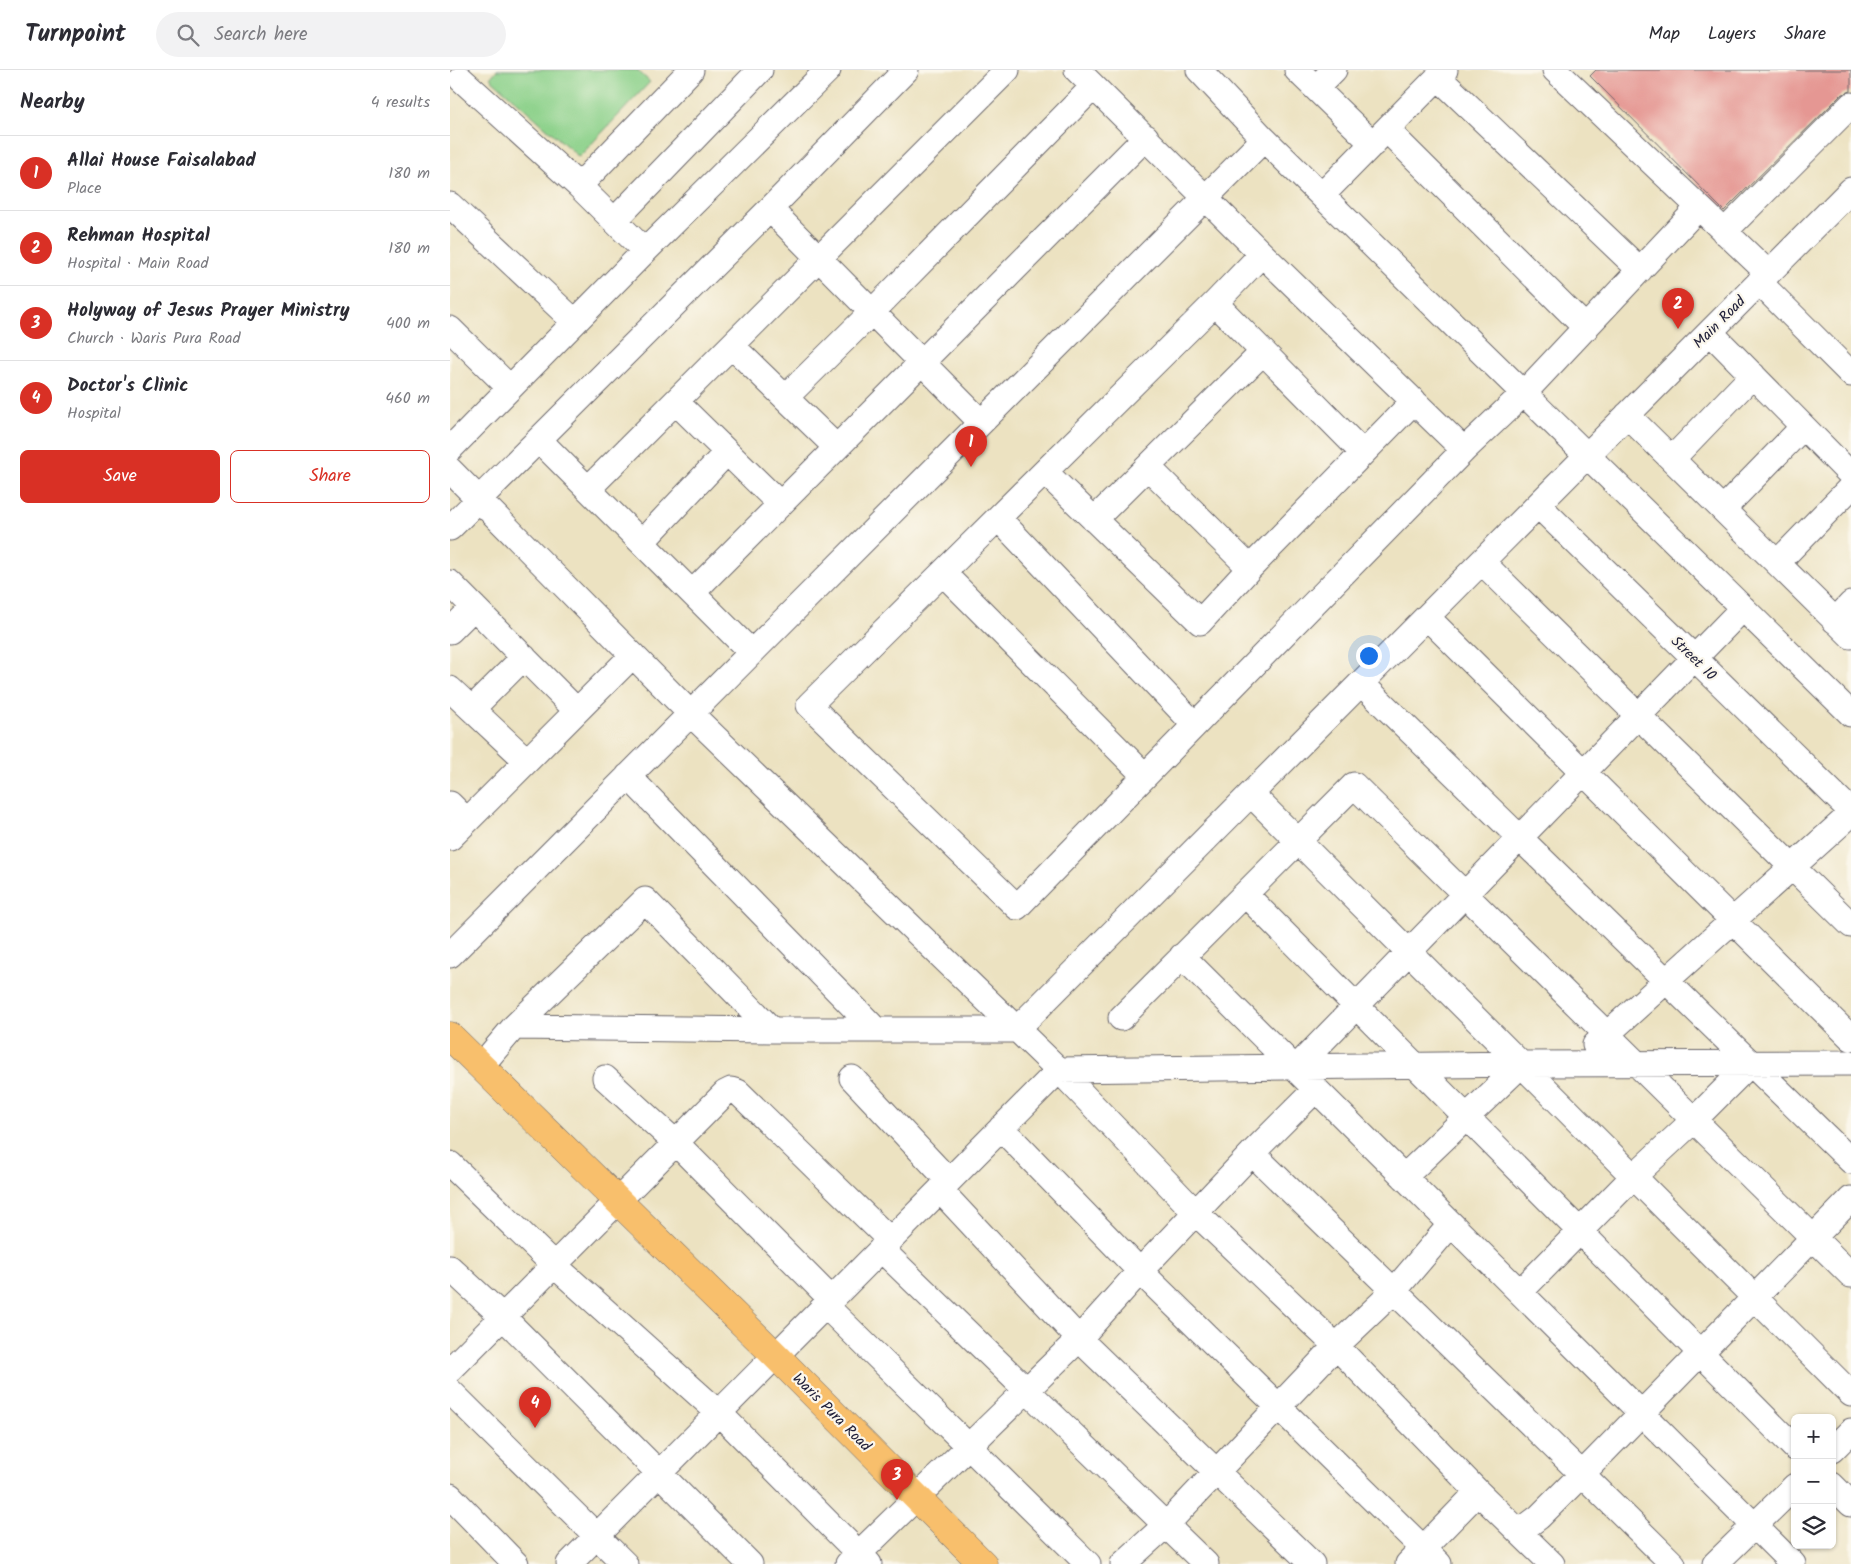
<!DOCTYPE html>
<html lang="en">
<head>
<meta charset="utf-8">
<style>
  :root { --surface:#fff; --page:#f2f2f3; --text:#2b2b33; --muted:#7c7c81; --line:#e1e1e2; --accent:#d93025 }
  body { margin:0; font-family:Kalam,sans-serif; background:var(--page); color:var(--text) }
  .controls { position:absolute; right:15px; bottom:15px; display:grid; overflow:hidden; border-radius:8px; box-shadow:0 1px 4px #0004 }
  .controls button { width:45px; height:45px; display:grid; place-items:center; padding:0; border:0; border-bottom:1px solid var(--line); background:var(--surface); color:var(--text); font:25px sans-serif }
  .you { position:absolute; left:918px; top:585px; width:18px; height:18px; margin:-12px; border:4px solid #fff; border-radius:50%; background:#1a73e8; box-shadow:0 0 0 8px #1a73e833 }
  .badge { display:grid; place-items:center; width:32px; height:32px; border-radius:50%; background:var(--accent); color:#fff; font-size:16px; font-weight:700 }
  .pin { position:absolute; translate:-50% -41px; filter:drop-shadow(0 1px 2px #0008) }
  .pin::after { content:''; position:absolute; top:26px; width:18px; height:15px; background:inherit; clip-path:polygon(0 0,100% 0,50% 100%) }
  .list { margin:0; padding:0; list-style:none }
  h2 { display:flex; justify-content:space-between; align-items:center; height:65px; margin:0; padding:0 20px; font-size:21px }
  h2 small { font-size:16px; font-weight:400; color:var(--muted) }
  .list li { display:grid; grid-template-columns:32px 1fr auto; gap:15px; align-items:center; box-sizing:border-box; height:75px; padding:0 20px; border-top:1px solid var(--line) }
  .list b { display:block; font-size:19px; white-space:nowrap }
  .list p { margin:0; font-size:16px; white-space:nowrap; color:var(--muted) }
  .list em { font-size:16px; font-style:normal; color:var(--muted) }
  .actions { display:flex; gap:10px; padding:15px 20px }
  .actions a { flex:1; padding:11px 0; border:1px solid var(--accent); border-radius:8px; text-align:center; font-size:18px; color:var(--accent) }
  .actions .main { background:var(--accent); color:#fff }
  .icon { flex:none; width:28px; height:28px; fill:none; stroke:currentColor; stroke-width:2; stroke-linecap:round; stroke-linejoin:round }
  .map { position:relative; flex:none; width:1401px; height:1494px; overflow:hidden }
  header { display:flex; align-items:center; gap:30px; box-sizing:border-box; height:70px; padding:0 25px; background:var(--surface); border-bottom:1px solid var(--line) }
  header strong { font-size:24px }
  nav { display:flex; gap:28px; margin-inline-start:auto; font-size:18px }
  .search { width:350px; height:45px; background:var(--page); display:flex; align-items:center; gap:12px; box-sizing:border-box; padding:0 18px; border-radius:28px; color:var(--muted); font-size:19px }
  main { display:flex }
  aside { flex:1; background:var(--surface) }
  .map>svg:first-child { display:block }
</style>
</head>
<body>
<header>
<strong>Turnpoint</strong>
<div class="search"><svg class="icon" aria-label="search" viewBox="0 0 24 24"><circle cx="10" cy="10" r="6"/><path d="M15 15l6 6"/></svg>Search here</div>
<nav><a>Map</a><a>Layers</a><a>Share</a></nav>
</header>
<main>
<aside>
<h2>Nearby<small>4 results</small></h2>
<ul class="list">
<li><span class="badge">1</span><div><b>Allai House Faisalabad</b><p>Place</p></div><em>180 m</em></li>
<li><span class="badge">2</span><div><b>Rehman Hospital</b><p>Hospital · Main Road</p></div><em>180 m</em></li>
<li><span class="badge">3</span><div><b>Holyway of Jesus Prayer Ministry</b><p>Church · Waris Pura Road</p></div><em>400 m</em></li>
<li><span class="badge">4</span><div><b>Doctor's Clinic</b><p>Hospital</p></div><em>460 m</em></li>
</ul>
<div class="actions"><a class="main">Save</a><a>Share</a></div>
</aside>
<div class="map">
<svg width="1401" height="1494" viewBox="0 0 1401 1494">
  <rect width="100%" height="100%" fill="#fbf7ec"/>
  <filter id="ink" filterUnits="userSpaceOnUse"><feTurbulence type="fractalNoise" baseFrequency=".02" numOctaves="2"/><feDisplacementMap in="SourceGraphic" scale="10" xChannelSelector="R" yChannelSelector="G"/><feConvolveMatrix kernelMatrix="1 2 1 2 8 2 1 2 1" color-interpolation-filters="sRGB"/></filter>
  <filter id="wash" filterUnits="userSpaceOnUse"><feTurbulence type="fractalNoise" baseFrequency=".0096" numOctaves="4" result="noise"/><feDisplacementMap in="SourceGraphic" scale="20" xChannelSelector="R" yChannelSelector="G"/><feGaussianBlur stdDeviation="1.12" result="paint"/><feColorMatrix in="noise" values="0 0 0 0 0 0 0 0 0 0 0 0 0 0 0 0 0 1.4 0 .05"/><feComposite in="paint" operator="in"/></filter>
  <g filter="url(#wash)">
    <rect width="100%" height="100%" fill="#ece2c1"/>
    <path fill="#8ed28c" stroke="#587a64" d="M47,0H187L200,12L129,87L40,8Z"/>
    <g id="blocks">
      <path fill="#e59793" d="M1146,0H1401V21L1391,25L1274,141L1140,6Z"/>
    </g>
  </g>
  <g filter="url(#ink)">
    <use href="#blocks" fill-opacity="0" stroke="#69656a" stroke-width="1"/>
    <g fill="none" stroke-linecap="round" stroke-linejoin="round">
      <g stroke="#69656a" stroke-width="27">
        <path id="minor" d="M627,0L812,184L1014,380
          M749,0L814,69L1401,644
          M847,0L923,74
          M1105,0L1318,203
          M988,7L1190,200
          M11,9L129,116L195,181
          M866,18L884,0
          M937,60L1136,258
          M129,116L241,0
          M872,125L995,0
          M0,135L125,252
          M320,139L531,352
          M165,150L310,0
          M1274,162L1401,35
          M812,184L765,233L359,635L567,837L1014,380L1074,323L1248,138
          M1309,212L1401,304
          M0,259L60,318
          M1260,262L1401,405
          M282,276L386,377
          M336,327L422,242L643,17
          M226,332L330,434
          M1177,345L1401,566
          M89,370L301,582
          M0,379L195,181L378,0
          M913,383L964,331
          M1222,389L1303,305
          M698,397L800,498
          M0,400L240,643L609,1000L746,1143L886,1276L1028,1422L1102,1494
          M595,402L750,552L800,498L913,383L765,233
          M138,419L557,0
          M1088,435L1401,741
          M1273,439L1353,357
          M548,448L745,655
          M644,450L813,282
          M0,458L320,139L456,0
          M192,472L277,382
          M1032,492L1401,855
          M1327,493L1401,417
          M493,503L695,706
          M0,513L127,641
          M242,523L696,67
          M977,547L1401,968
          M1385,551L1401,534
          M0,561L24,537
          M911,613L1401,1091
          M0,619L77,691
          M22,639L74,587
          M178,706L426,960
          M801,724L1401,1324
          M0,734L17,751
          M0,768L183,585
          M795,824L1345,1378
          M0,885L814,69
          M732,886L1343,1494
          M671,948L904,715L1401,1205
          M64,957L195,830L322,960
          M1145,975L1401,744
          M31,996L64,957L322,960H566L1401,120
          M847,997L1293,538
          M155,1008L226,1073L381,1229
          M402,1008L499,1111
          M551,1058L690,1201L989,1494
          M802,1083L1132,1404L1223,1494
          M0,1094L104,1195L268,1342L419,1494
          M954,1107L1072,994
          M490,1120L629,1269L862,1494
          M431,1179L756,1494
          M0,1198L53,1247L300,1494
          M1070,1222L1184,1106L1244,1050L1301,993
          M375,1235L638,1494
          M0,1300L275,1023L281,1020L288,1022L440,1170
          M0,1321L175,1494
          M1382,1380L1401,1361
          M1382,1415L1401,1434
          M0,1426L66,1494
          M1069,1462L1089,1447L1132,1404L1401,1129
          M119,1494L609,1000L1072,994L1401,993
          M398,1494L629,1269L690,1201L802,1083L866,1019
          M673,1494L716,1455L886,1276L944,1221L1001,1154
          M958,1494L1028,1422
          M1265,1494L1345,1416"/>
      </g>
      <g stroke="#69656a" stroke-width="29">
        <path id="major" d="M0,966L325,1285L533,1494"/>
      </g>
      <use href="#minor" stroke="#fff" stroke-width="25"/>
      <use href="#major" stroke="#f8bf6c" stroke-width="28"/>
    </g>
  </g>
  <g text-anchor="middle" stroke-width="4.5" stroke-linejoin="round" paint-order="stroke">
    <g font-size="15" fill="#22223b" stroke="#fbf7ec">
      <text transform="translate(1269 252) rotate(-45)" y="5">Main Road</text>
      <text transform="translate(1244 588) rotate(44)" y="5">Street 10</text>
      <text transform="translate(382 1342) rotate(45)" y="5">Waris Pura Road</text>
    </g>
  </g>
</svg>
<div class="controls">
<button>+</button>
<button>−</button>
<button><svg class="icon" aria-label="layers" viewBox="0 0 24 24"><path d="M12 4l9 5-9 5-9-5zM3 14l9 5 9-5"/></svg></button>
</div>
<div class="you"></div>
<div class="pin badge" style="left:521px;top:397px">1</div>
<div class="pin badge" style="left:1228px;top:259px">2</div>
<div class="pin badge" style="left:447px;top:1430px">3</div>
<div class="pin badge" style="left:85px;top:1358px">4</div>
</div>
</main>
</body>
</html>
